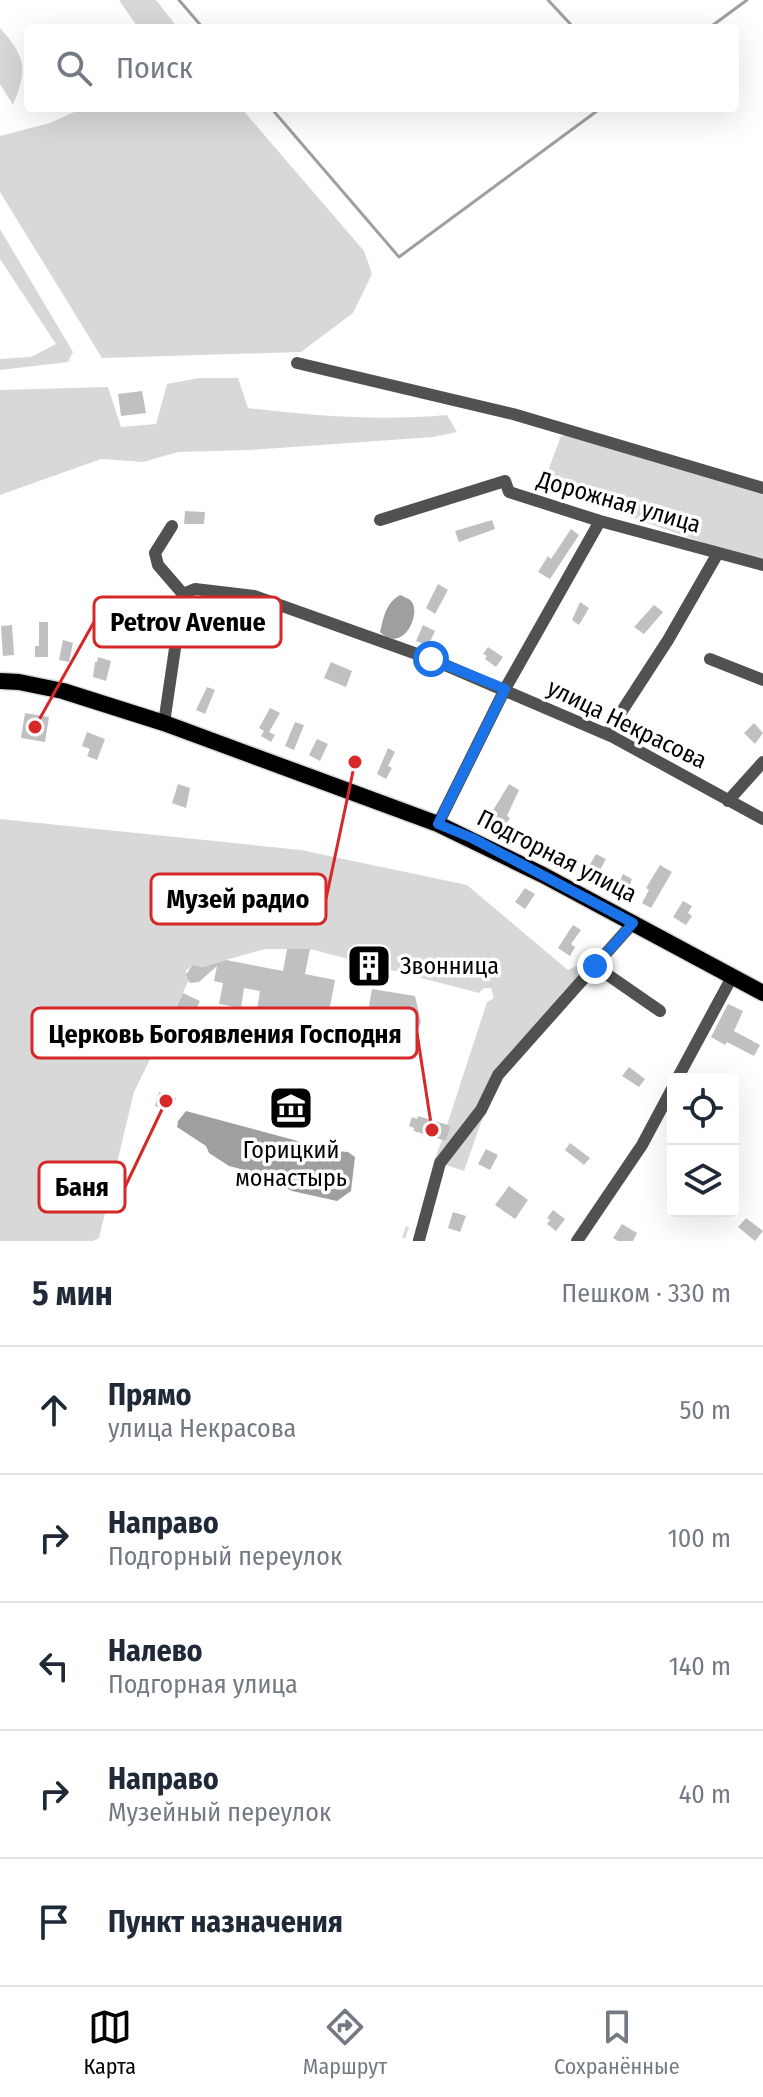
<!DOCTYPE html>
<html lang="ru">
<head>
<meta charset="utf-8">
<style>
  :root { --surface:#fff; --page:#f2f2f3; --text:#1f2937; --muted:#747a83; --line:#e0e1e3; --accent:#000 }
  body { margin:0; font-family:"Fira Sans Condensed",sans-serif; background:var(--page); color:var(--text) }
  .controls { position:absolute; right:24px; bottom:24px; display:grid; overflow:hidden; border-radius:8px; box-shadow:0 8px 32px #0002 }
  .controls button { width:72px; height:72px; display:grid; place-items:center; padding:0; border:0; border-bottom:2px solid var(--line); background:var(--surface); color:var(--text); font:40px sans-serif }
  .stop { position:absolute; width:24px; height:24px; margin:-18px; border:6px solid #1a73e8; border-radius:50%; background:#fff }
  .stop.end { background:#1a73e8; border-color:#fff; box-shadow:0 2px 8px #0008 }
  .list { margin:0; padding:0; list-style:none }
  h2 { display:flex; justify-content:space-between; align-items:center; height:104px; margin:0; padding:0 32px; font-size:34px }
  h2 small { font-size:26px; font-weight:400; color:var(--muted) }
  .list li { display:grid; grid-template-columns:52px 1fr auto; gap:24px; align-items:center; box-sizing:border-box; height:128px; padding:0 32px; border-top:2px solid var(--line) }
  .list b { display:block; font-size:30px; white-space:nowrap }
  .list p { margin:0; font-size:26px; white-space:nowrap; color:var(--muted) }
  .list em { font-size:26px; font-style:normal; color:var(--muted) }
  .icon { flex:none; width:44px; height:44px; fill:none; stroke:currentColor; stroke-width:2; stroke-linecap:round; stroke-linejoin:round }
  .map { position:relative; flex:none; width:763px; height:1241px; overflow:hidden }
  .search { position:absolute; background:var(--surface); box-shadow:0 8px 32px #0002; left:24px; right:24px; top:24px; height:88px; display:flex; align-items:center; gap:20px; box-sizing:border-box; padding:0 28px; border-radius:8px; color:var(--muted); font-size:30px }
  .sheet { height:744px; background:var(--surface) }
  nav { display:flex; justify-content:space-around; align-items:center; box-sizing:border-box; height:112px; border-top:2px solid var(--line); background:var(--surface); font-size:22px; color:var(--muted) }
  nav a { display:grid; justify-items:center; gap:4px }
  nav .on { color:var(--accent) }
  .map>svg:first-child { display:block }
</style>
</head>
<body>
<div class="map">
<svg width="763" height="1241" viewBox="0 0 763 1241">
  <rect width="100%" height="100%" fill="#fff"/>
  <path fill="#d8d8d8" d="M119,0H156L178,28H138Z
    M0,28C26,57 28,69 13,105L0,84Z
    M83,108H241L364,251L372,274L353,313L301,352L102,358L0,192V136L50,123Z
    M0,229L73,352L68,362L0,370V359L31,357L56,344L0,259Z
    M199,378H238L248,408C315,416 380,421 447,415L457,432L433,437L249,450L178,452L143,462L101,459L0,495V390L108,387L121,427L156,424L167,384Z
    M561,436H572L763,493V559L724,550L554,490L549,468Z
    M0,819L301,850L467,885L568,970L603,953L498,1074L464,1171L434,1161L442,1140L446,1141L451,1126L447,1125L487,1002L494,998L491,988H484L479,993L310,949H265L201,967L192,965L186,971L189,980L134,1092L99,1238L93,1241H0Z"/>
  <path fill="#9f9f9f" d="M400,595C402,596 410,599 411,601C422,612 404,655 380,632C384,617 385,604 400,595Z
    M186,1111L335,1151L348,1152L355,1157L351,1191L337,1201L292,1191L256,1173L229,1166L209,1153L206,1146L177,1127L178,1121Z"/>
  <g fill="none" stroke-linecap="round" stroke-linejoin="round">
    <path stroke="#9f9f9f" stroke-width="3" d="M179,0L203,28
      M548,0L574,28
      M709,28L747,0
      M271,108L399,257L601,108"/>
  </g>
  <path fill="#c0c0c0" d="M142,391L146,413L121,416L118,394Z
    M185,511L205,512L204,524H184Z
    M492,520L495,529L459,542L455,531Z
    M571,529L579,535L550,579L538,572L548,556L551,559Z
    M438,584L448,590L435,614L426,608Z
    M580,602L589,608L579,625L572,620Z
    M654,605L663,612L644,634L634,627Z
    M39,622H48V657H35V646H39Z
    M12,625L14,655L3,656L1,626Z
    M423,625L435,631L428,646L416,641Z
    M63,640L73,643L69,662L59,660Z
    M488,647L503,657L496,667L485,659L487,656L483,654Z
    M98,657L111,661L106,681L93,677L95,662H97Z
    M331,662L352,671L346,687L324,678Z
    M207,687L215,690L205,714L196,710Z
    M270,708L280,713L269,732L275,735L271,742L261,736L264,731L259,728Z
    M25,713L49,717L45,742L21,738Z
    M295,722L304,725L294,750L285,746Z
    M754,723L763,733L755,744L744,733Z
    M87,732L105,739L97,760L87,756L90,749L82,746Z
    M317,739L328,744L320,761L309,755Z
    M388,748L395,752L388,766L392,768L386,779L377,774Z
    M178,784L190,788L186,808L172,803Z
    M509,784L519,790L507,816L510,818L502,830H498L489,824L496,814L492,812Z
    M596,854L606,859L594,881L584,875Z
    M660,865L672,872L651,908L642,903L649,890L646,888Z
    M623,874L632,879L626,895L615,890Z
    M525,888L535,894L525,909L515,902Z
    M683,901L692,906L688,913L692,916L686,925L673,917Z
    M573,925L581,930L571,944L575,947L570,956L558,948Z
    M287,949H310L305,974L335,980L326,1027L314,1025L316,1014L300,1011L298,1018L257,1010L260,991L244,988L241,1008L219,1004L223,983L214,981L217,966L199,982L190,983L186,975L192,965L202,967L226,960L283,971Z
    M372,989L415,996L421,1022L417,1030L409,1037L407,1046L387,1042L386,1046L375,1043L376,1038L360,1035L362,1027L365,1028Z
    M183,993L200,1001L183,1037L165,1029Z
    M728,1004L743,1011L734,1031L760,1045L754,1056L727,1042L725,1045L711,1037Z
    M629,1067L645,1079L639,1087L622,1076Z
    M159,1092L176,1098L174,1106L169,1104L167,1110L155,1106Z
    M418,1116L451,1126L446,1141L414,1131V1128L409,1126L412,1117L417,1119Z
    M570,1143L590,1158L584,1165L565,1150Z
    M486,1149L498,1155L490,1170L478,1164Z
    M509,1186L528,1200L515,1219L495,1205Z
    M553,1210L565,1219L556,1231L547,1224L550,1220L547,1218Z
    M453,1212L466,1216L460,1232L448,1228Z
    M746,1218L763,1231L755,1241L738,1227Z
    M622,1224L637,1233L633,1241H618L613,1238Z"/>
  <g fill="none" stroke-linecap="round" stroke-linejoin="round">
    <path stroke="#d9d9d9" stroke-width="12" stroke-dasharray="12 6" stroke-linecap="butt" d="M404,1232L407,1233"/>
    <g stroke="#dbdbdb" stroke-width="19">
      <path id="major" d="M0,681L19,682L63,691L164,723L438,824L543,875L763,993"/>
    </g>
    <path stroke="#515151" stroke-width="12" d="M297,363L513,414L763,488
      M380,520L505,481L509,492L600,521L763,565
      M172,526L155,553L158,565L183,594
      M710,659L763,680
      M164,723L183,594L195,589L254,596L431,659L613,737L763,819
      M607,734L668,640L718,553
      M728,801L763,762
      M438,824L505,689L600,521
      M595,966L660,1011
      M677,1079L732,977
      M419,1240L440,1163L481,1110L498,1075L633,923
      M577,1241L642,1145L673,1087"/>
    <use href="#major" stroke="#000" stroke-width="16"/>
  </g>
  <g fill="none" stroke-linecap="round" stroke-linejoin="round">
    <path stroke="#1a73e8" stroke-width="10" d="M431,659L505,689L438,824L472,838L633,923L595,966"/>
  </g>
  <defs>
    <g id="building-square" transform="scale(2.3)"><rect x="-9" y="-9" width="18" height="18" rx="4" fill="#000" stroke="#fff"/><path d="M-4-6H4V6H1V3H-1V6H-4ZM-2.5-4.3h1.7v1.8h-1.7ZM.8-4.3h1.7v1.8H.8ZM-2.5-1h1.7V.8h-1.7ZM.8-1h1.7V.8H.8Z" fill="#fff"/></g>
    <g id="museum-square" transform="scale(2.3)"><rect x="-9" y="-9" width="18" height="18" rx="4" fill="#000" stroke="#fff"/><path d="M0-6L6-3V-2H-6V-3ZM-5-1h2V3h-2ZM-1-1h2V3h-2ZM3-1h2V3H3ZM-6 4H6V6H-6Z" fill="#fff"/></g>
  </defs>
  <g fill-rule="evenodd">
    <use href="#building-square" x="369" y="966"/>
    <use href="#museum-square" x="291" y="1108"/>
  </g>
  <g text-anchor="middle" stroke-width="7" stroke-linejoin="round" paint-order="stroke">
    <g font-size="24" fill="#000" stroke="#fff">
      <text transform="translate(619 502) rotate(16)" y="8">Дорожная улица</text>
      <text transform="translate(627 724) rotate(26)" y="8">улица Некрасова</text>
      <text transform="translate(557 856) rotate(27)" y="8">Подгорная улица</text>
    </g>
    <g font-size="24" fill="#000" stroke="#fff" text-anchor="start">
      <text x="400" y="974">Звонница</text>
      <text x="291" y="1158" text-anchor="middle">Горицкий<tspan x="291" dy="28">монастырь</tspan></text>
    </g>
  </g>
  <path fill="none" stroke="#d62828" stroke-width="3" d="M35 727L94 622M355 762L326 899M432 1130L417 1033M166 1101L125 1187"/>
  <g fill="#d62828" stroke="#fff" stroke-width="3">
    <circle cx="35" cy="727" r="8"/>
    <circle cx="355" cy="762" r="8"/>
    <circle cx="432" cy="1130" r="8"/>
    <circle cx="166" cy="1101" r="8"/>
  </g>
  <g fill="#fff" stroke="#d62828" stroke-width="3">
    <rect x="94" y="597" width="187" height="50" rx="8"/>
    <rect x="151" y="874" width="175" height="50" rx="8"/>
    <rect x="32" y="1008" width="385" height="50" rx="8"/>
    <rect x="39" y="1162" width="86" height="50" rx="8"/>
  </g>
  <g font-size="26" text-anchor="middle" font-weight="bold" fill="#000">
    <text x="188" y="631">Petrov Avenue</text>
    <text x="238" y="908">Музей радио</text>
    <text x="225" y="1043">Церковь Богоявления Господня</text>
    <text x="82" y="1196">Баня</text>
  </g>
</svg>
<div class="controls">
<button><svg class="icon" aria-label="locate" viewBox="0 0 24 24"><circle cx="12" cy="12" r="6"/><path d="M12 2v4M12 18v4M2 12h4M18 12h4"/></svg></button>
<button><svg class="icon" aria-label="layers" viewBox="0 0 24 24"><path d="M12 4l9 5-9 5-9-5zM3 14l9 5 9-5"/></svg></button>
</div>
<div class="stop" style="left:431px;top:659px"></div>
<div class="stop end" style="left:595px;top:966px"></div>
<div class="search"><svg class="icon" aria-label="search" viewBox="0 0 24 24"><circle cx="10" cy="10" r="6"/><path d="M15 15l6 6"/></svg>Поиск</div>
</div>
<section class="sheet">
<h2>5 мин<small>Пешком · 330 m</small></h2>
<ul class="list">
<li><svg class="icon" aria-label="ahead" viewBox="0 0 24 24"><path d="M12 20V5M6 11l6-6 6 6"/></svg><div><b>Прямо</b><p>улица Некрасова</p></div><em>50 m</em></li>
<li><svg class="icon" aria-label="right" viewBox="0 0 24 24"><path d="M7 20v-9h11M14 6l5 5-5 5"/></svg><div><b>Направо</b><p>Подгорный переулок</p></div><em>100 m</em></li>
<li><svg class="icon" aria-label="left" viewBox="0 0 24 24"><path d="M17 20v-9H6M10 6l-5 5 5 5"/></svg><div><b>Налево</b><p>Подгорная улица</p></div><em>140 m</em></li>
<li><svg class="icon" aria-label="right" viewBox="0 0 24 24"><path d="M7 20v-9h11M14 6l5 5-5 5"/></svg><div><b>Направо</b><p>Музейный переулок</p></div><em>40 m</em></li>
<li><svg class="icon" aria-label="arrive" viewBox="0 0 24 24"><path d="M6 21V4h12l-3 4 3 4H6"/></svg><div><b>Пункт назначения</b></div></li>
</ul>
</section>
<nav>
<a class="on"><svg class="icon" aria-label="map" viewBox="0 0 24 24"><path d="M3 6l6-2 6 2 6-2v14l-6 2-6-2-6 2zM9 4v14M15 6v14"/></svg>Карта</a>
<a><svg class="icon" aria-label="directions" viewBox="0 0 24 24"><path d="M12 3l9 9-9 9-9-9zM9 14v-3h6M13 9l2 2-2 2"/></svg>Маршрут</a>
<a><svg class="icon" aria-label="saved" viewBox="0 0 24 24"><path d="M7 4h10v16l-5-4-5 4z"/></svg>Сохранённые</a>
</nav>
</body>
</html>
